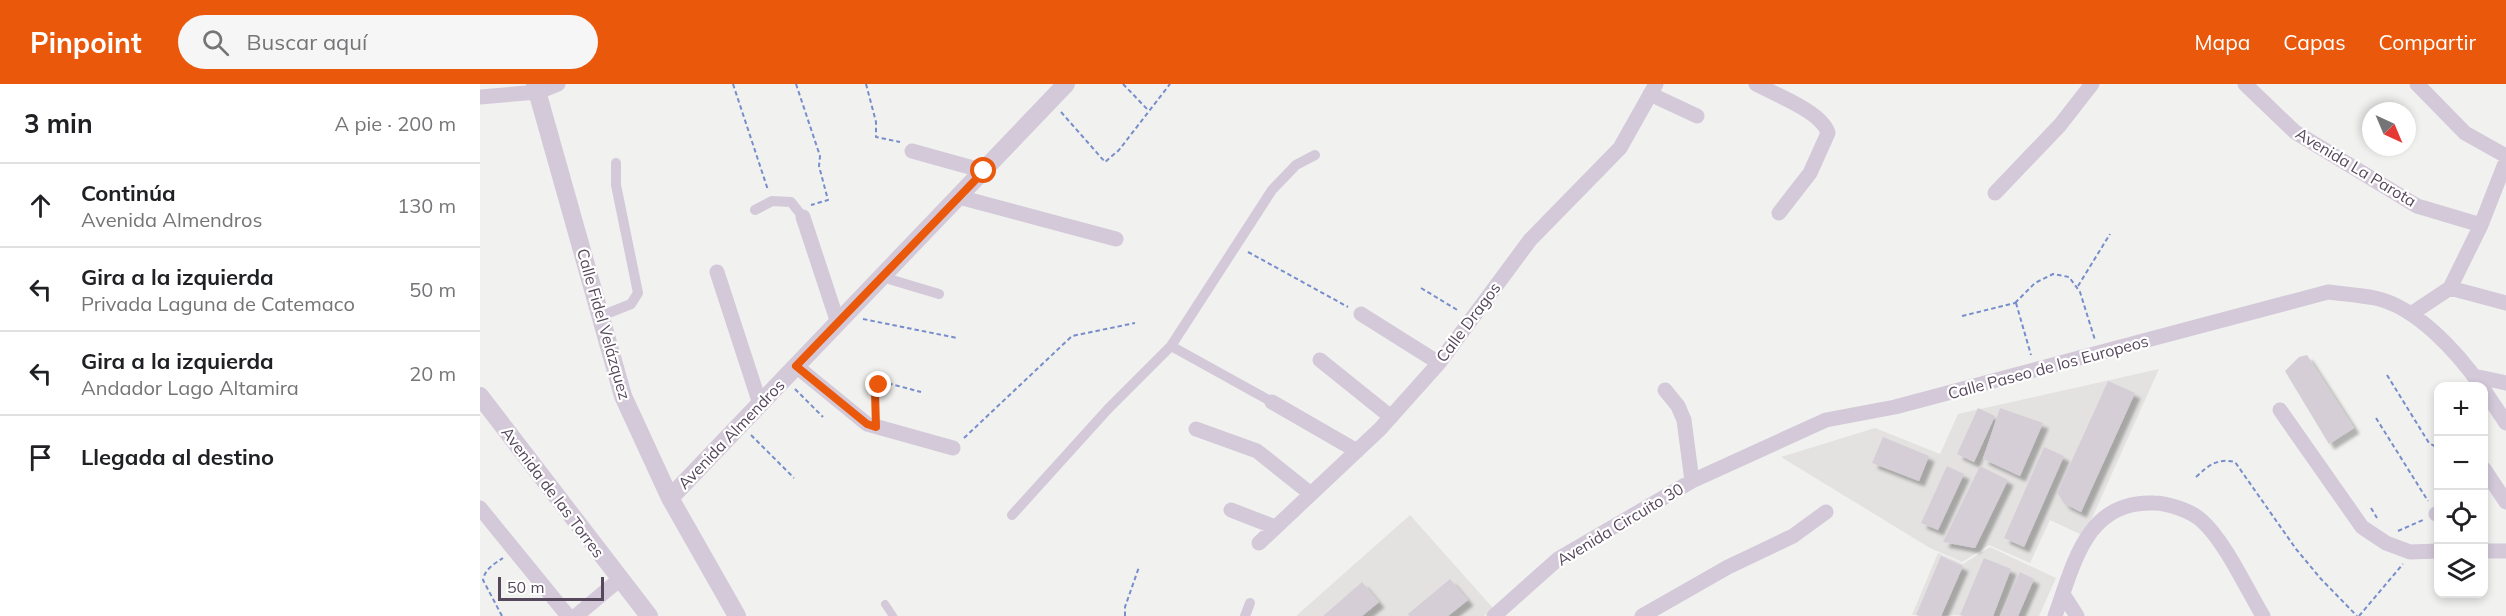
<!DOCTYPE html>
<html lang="es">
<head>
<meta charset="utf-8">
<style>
  :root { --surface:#fff; --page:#f6f6f6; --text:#202124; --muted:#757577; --line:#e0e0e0; --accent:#ea580c }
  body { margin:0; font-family:Mulish,sans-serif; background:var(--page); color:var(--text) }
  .controls { position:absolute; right:18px; bottom:18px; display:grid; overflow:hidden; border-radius:12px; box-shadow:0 3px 9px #0003 }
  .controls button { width:54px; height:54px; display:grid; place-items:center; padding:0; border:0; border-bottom:2px solid var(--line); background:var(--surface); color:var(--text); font:30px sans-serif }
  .compass { position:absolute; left:1882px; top:18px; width:54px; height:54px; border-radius:50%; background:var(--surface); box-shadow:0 3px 9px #0003; rotate:136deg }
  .scale { position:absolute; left:18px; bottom:15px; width:106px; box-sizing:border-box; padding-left:6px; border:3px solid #56475c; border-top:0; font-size:16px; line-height:21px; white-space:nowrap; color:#56475c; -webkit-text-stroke:4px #fff; paint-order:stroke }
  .stop { position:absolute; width:18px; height:18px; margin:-14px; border:4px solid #ea580c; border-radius:50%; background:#fff }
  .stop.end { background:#ea580c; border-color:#fff; box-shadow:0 2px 6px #0008 }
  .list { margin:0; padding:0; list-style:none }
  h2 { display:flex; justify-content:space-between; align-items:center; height:78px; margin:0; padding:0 24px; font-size:26px }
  h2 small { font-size:20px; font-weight:400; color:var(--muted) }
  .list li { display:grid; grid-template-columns:39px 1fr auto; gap:18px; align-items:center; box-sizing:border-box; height:84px; padding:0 24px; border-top:2px solid var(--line) }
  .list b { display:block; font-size:22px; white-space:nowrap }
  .list p { margin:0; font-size:20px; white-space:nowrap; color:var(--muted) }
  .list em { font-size:20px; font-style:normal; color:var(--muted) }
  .icon { flex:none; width:33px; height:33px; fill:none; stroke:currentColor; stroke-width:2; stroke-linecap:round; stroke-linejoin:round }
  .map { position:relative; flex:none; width:2026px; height:532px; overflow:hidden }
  header { display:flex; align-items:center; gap:36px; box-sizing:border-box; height:84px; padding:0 30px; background:var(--accent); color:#fff }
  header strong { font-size:28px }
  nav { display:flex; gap:33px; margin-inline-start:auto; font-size:21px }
  .search { width:420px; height:54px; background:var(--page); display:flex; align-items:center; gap:15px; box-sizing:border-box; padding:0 21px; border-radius:33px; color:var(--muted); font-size:22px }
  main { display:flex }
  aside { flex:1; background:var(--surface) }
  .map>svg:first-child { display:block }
</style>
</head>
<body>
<header>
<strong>Pinpoint</strong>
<div class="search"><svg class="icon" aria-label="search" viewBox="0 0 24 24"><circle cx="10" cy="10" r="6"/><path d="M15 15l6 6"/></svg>Buscar aquí</div>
<nav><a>Mapa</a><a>Capas</a><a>Compartir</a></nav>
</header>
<main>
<aside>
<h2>3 min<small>A pie · 200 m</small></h2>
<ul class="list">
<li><svg class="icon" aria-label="ahead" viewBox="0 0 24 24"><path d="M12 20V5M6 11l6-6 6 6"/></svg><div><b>Continúa</b><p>Avenida Almendros</p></div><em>130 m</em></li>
<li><svg class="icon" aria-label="left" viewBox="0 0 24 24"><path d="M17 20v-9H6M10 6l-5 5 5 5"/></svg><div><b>Gira a la izquierda</b><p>Privada Laguna de Catemaco</p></div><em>50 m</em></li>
<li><svg class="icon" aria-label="left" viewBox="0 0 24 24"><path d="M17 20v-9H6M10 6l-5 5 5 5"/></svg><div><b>Gira a la izquierda</b><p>Andador Lago Altamira</p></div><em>20 m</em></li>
<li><svg class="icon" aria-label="arrive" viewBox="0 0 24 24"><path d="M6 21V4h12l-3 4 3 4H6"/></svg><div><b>Llegada al destino</b></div></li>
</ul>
</aside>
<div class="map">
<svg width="2026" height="532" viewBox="0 0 2026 532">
  <defs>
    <filter id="shadow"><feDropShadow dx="5.5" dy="5.5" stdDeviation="1.5" flood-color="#0004"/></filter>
  </defs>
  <rect width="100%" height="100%" fill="#f1f1ef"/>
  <path fill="#e3e2e1" d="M1679,285L1604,452L1570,436L1550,479L1509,461L1482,478L1450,464L1301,373L1395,344L1460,370L1478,330Z
    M930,431L1013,524L1004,532H816Z
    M1510,463L1576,494L1559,532L1432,531L1458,469L1483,480Z"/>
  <path fill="#d5ced6" filter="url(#shadow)" d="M1827,271L1874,344L1849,360L1805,287L1819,273Z
    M1628,297L1655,309L1601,428L1585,420L1577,409Z
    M1498,324L1515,332L1494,378L1477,370Z
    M1520,324L1563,339L1540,392L1503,375Z
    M1403,353L1449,372L1439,397L1392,379Z
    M1564,363L1584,372L1544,463L1524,454Z
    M1467,382L1484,390L1458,446L1441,439Z
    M1500,382L1528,396L1495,464L1463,458Z
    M1461,472L1483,482L1461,532H1439L1436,531Z
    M1504,474L1531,485L1513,532H1483L1480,531Z
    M1540,488L1554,495L1538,532H1520Z
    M970,495L988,516L968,532H929L928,530Z
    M882,498L899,518L882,532H843Z"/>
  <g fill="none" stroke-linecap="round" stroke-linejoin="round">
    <path stroke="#778ecb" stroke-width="2" stroke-dasharray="4.5 3" stroke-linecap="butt" d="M253,0L288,106
      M316,0L340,72L339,82L348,116L331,121
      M386,0L396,38V53L420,58
      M643,0L668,26
      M581,28L625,78L639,66L690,0
      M768,168L868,223
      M1598,202L1630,150
      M941,204L979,227
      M1535,219L1555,199L1573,190L1589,193L1600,208L1615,256
      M1536,219L1551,271
      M1482,232L1535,219
      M383,235L477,254
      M1907,291L1949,359L1958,364
      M315,305L343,333
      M395,328V308L399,301L407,299L441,308
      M1896,334L1948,417
      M271,351L314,394
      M484,354L592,252L655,239
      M1716,393C1729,381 1737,374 1755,378L1816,465L1841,495L1877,532
      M1891,424L1897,434
      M1918,447L1943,436
      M22,532L3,496C5,485 14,480 23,474
      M645,532V523L659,483
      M1879,532L1923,480"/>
    <path stroke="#d3c9d9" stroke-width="8" d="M405,520L413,532"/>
    <path stroke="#d3c9d9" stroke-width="10" d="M275,126L292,117L311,118L323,133
      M402,193L459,210
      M121,232L151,220L158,209L136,101V79
      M691,262L792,318
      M532,431L628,325L691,262L792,106L816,81L835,71
      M765,532L770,519"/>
    <path stroke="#d3c9d9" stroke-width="15" d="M1276,0C1296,11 1342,28 1348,49L1330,89L1299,129
      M1765,0L1815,48L1937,122L2001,141
      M1937,0L1985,49L2026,72
      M1170,10L1217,32
      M0,13L58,8L78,0
      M432,67L504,87
      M1515,109L1580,41L1612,0
      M479,113L636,155
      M323,133L358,239
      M237,188L280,320
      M1970,204L2026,219
      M881,230L959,279
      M1931,230L1970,204L2001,141L2026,77
      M840,276L911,333
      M316,282L387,340L473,364
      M1994,292L2026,299
      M1185,306L1198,322L1204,336L1212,397
      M2004,306L2026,339
      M792,318L877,367
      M1800,326L1882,443L1906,459L1930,468L1958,467
      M716,345L777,367L831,410
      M2004,385L2026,418
      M0,424L88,532
      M751,426L795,443
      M1956,430L1958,429
      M779,459L900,345L959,279L1050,156L1140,64L1176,0
      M2004,467H2026
      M1583,510L1597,532
      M96,532L140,495
      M1014,532L1078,475L1212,397L1346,336L1415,323L1848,208C1864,210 1880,211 1895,214C1937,223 1978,269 2001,302
      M1162,532L1248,483L1313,452L1346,428
      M1575,532C1594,480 1606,416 1674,419C1688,419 1711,427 1721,436C1745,457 1766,504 1783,532"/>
    <path stroke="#d3c9d9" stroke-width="18" d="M55,0L143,312L190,414L257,532
      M0,312L169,532
      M190,414L586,0"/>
  </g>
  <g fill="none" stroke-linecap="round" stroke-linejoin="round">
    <path stroke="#ea580c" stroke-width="8" d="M399,301L395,308L396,343L387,340L316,282L504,87"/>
  </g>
  <g text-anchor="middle" stroke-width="4.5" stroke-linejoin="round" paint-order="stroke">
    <g font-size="16" fill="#56475c" stroke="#fff">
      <text transform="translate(1876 83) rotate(31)" y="6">Avenida La Parota</text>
      <text transform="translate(988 238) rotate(-53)" y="6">Calle Dragos</text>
      <text transform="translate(124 240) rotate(74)" y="6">Calle Fidel Velázquez</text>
      <text transform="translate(1568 283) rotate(-15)" y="6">Calle Paseo de los Europeos</text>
      <text transform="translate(251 350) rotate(-46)" y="6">Avenida Almendros</text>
      <text transform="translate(73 408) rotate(53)" y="6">Avenida de las Torres</text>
      <text transform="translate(1140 440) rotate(-31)" y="6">Avenida Circuito 30</text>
    </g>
  </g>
</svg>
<div class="controls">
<button>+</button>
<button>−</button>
<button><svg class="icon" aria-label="locate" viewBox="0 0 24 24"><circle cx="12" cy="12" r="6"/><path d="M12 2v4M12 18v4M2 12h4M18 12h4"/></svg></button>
<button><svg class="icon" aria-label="layers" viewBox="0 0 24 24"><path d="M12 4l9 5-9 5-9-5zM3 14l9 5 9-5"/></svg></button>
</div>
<svg class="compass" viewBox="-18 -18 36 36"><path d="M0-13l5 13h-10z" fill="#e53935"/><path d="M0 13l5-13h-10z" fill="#757577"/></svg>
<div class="scale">50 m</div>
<div class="stop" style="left:504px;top:87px"></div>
<div class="stop end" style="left:399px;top:301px"></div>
</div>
</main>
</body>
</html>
